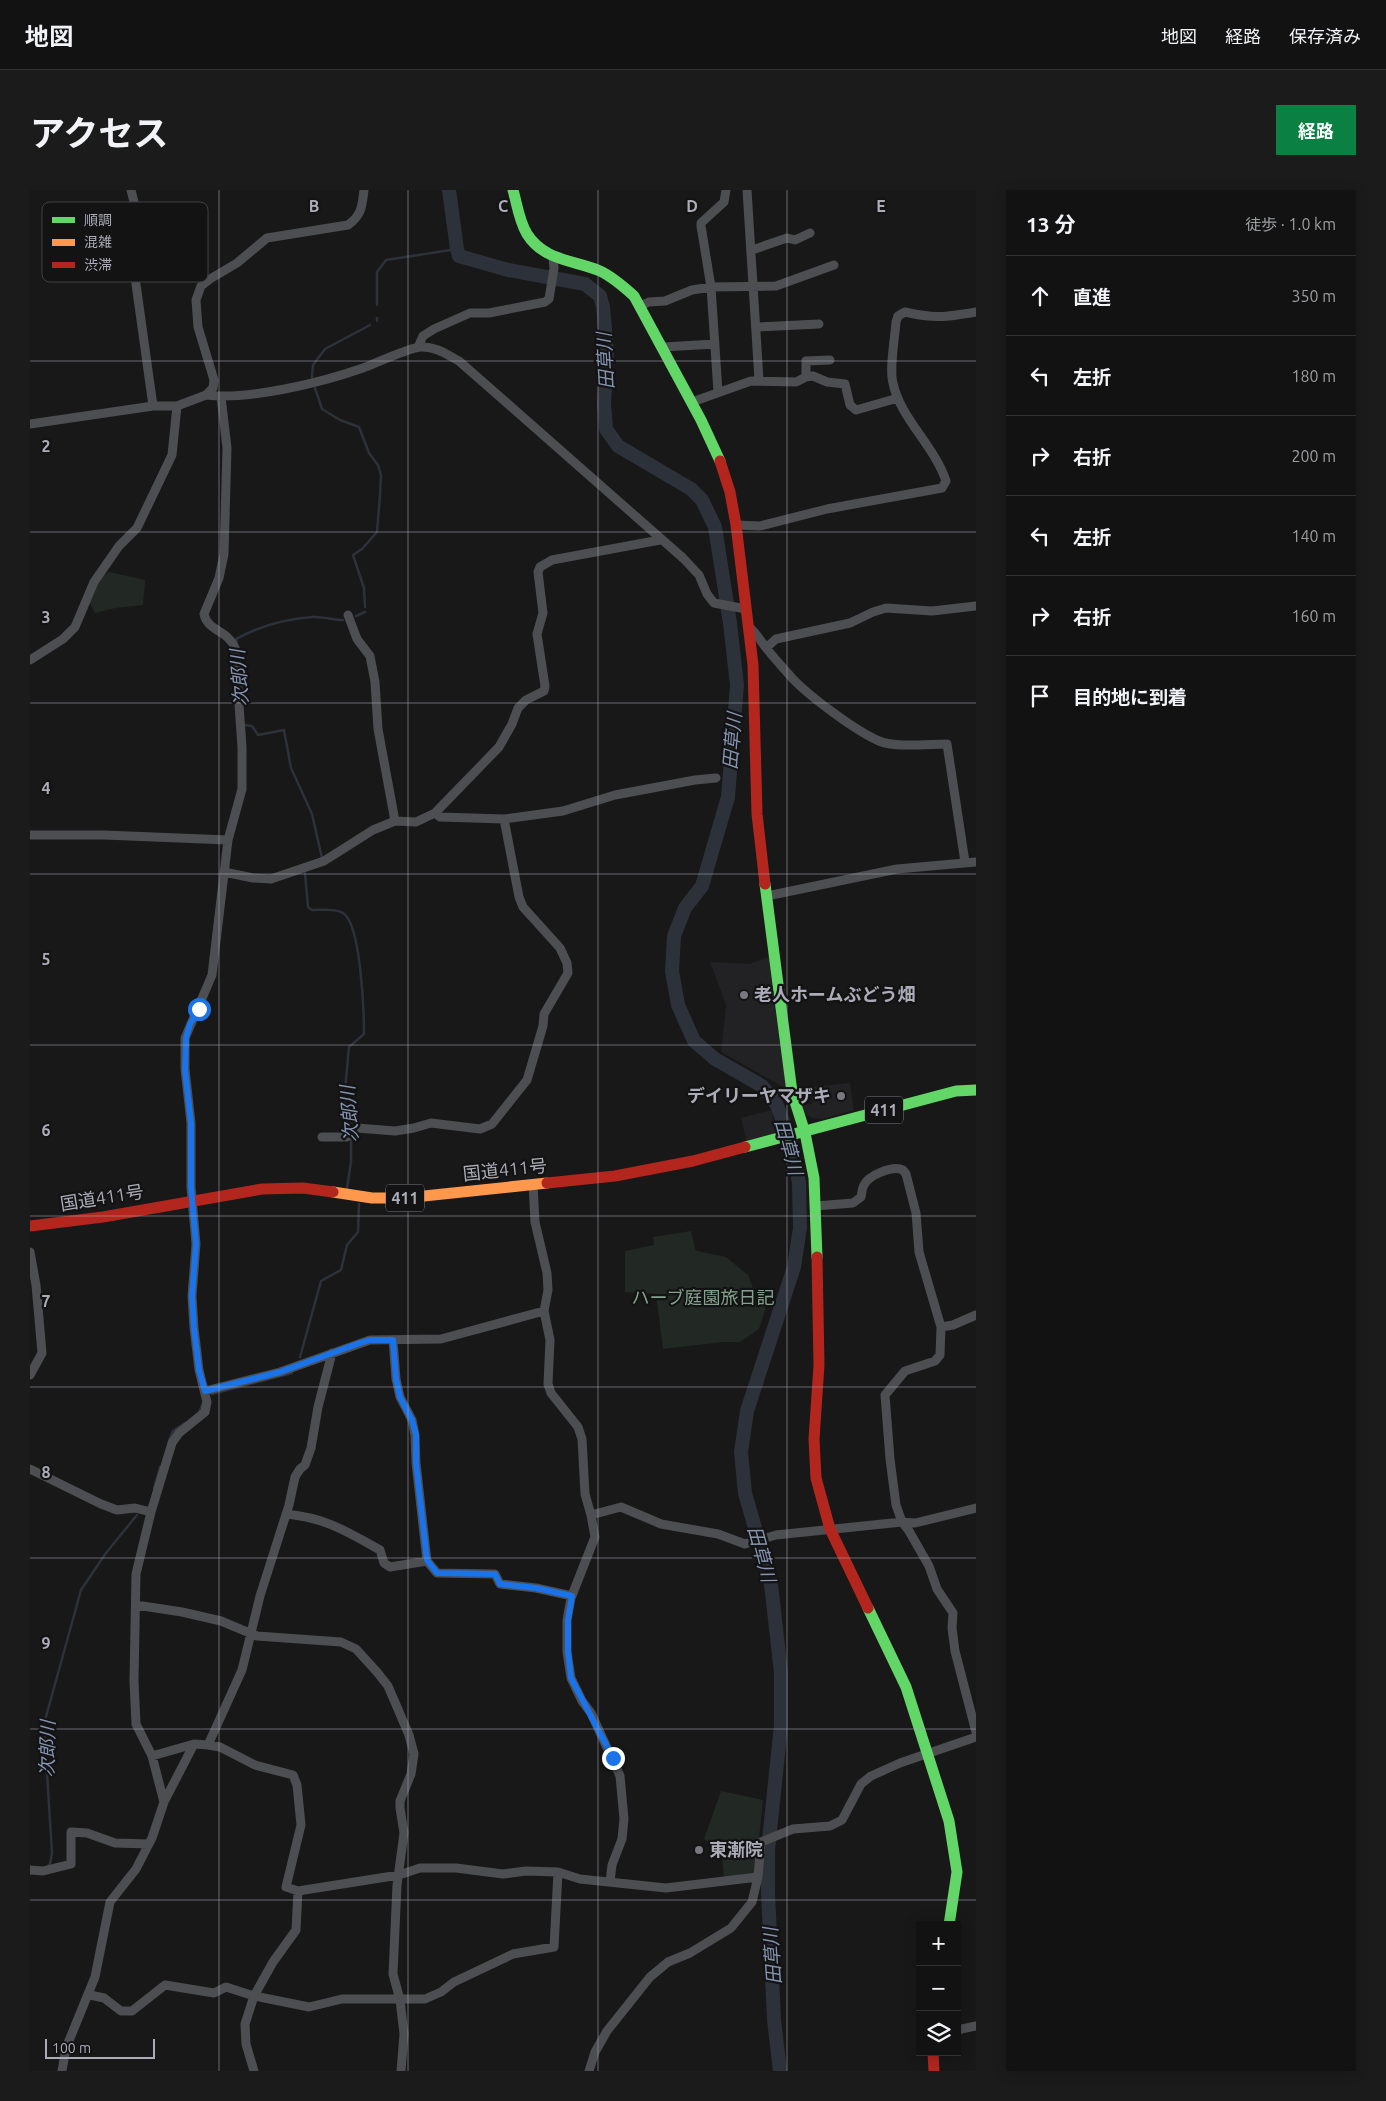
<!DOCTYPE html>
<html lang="ja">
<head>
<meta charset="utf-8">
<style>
  :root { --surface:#121213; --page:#1b1b1c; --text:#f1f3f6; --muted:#9c9ea0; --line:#313233; --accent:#0b8043 }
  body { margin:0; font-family:Ubuntu,"Noto Sans JP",sans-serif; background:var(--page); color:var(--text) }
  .controls { position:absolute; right:15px; bottom:15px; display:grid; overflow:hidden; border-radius:0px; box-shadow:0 2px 12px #0003 }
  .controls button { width:45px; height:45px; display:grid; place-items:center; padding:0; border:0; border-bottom:1px solid var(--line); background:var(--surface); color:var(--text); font:25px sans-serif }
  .scale { position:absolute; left:15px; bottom:12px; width:110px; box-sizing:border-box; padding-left:5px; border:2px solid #abacb8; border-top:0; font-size:14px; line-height:18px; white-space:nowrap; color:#abacb8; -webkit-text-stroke:4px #131314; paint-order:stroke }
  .stop { position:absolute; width:15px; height:15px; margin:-11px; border:4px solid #1a73e8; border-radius:50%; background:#fff }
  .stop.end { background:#1a73e8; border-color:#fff; box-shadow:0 1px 5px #0008 }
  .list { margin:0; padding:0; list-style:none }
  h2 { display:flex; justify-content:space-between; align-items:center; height:65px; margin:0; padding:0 20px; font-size:21px }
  h2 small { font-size:16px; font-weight:400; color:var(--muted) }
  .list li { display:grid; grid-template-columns:32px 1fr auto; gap:15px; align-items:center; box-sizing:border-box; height:80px; padding:0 20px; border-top:1px solid var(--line) }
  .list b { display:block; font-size:19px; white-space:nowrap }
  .list em { font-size:16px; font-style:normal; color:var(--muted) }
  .icon { flex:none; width:28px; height:28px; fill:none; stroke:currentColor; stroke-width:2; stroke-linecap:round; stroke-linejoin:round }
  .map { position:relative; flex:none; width:946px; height:1881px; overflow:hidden; border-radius:0px }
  header { display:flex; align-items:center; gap:30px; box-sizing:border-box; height:70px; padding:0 25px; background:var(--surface); border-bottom:1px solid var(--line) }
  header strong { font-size:24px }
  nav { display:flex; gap:28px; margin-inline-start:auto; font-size:18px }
  .intro { display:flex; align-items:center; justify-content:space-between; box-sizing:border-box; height:120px; padding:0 30px }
  h1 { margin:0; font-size:35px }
  .button { padding:12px 22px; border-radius:0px; background:var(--accent); color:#fff; font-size:18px; font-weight:700 }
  main { display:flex; gap:30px; padding:0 30px }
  aside { flex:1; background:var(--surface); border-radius:0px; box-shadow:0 2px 12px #0003 }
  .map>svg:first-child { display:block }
</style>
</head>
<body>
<header>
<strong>地図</strong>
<nav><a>地図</a><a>経路</a><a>保存済み</a></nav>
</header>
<div class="intro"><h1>アクセス</h1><a class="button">経路</a></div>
<main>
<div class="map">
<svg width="946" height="1881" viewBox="0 0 946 1881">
  <rect width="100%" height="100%" fill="#181819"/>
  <path fill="#222224" d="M744,765L762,902L691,862L696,815L680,772L719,774Z
    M820,893L824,920L793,929L782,928L776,924L772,915L782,914L781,897Z
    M741,920L749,950L718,958L711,928Z"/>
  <path fill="#222924" d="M79,382L115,390L113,415L85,418L65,423L59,411L70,387Z
    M661,1041L665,1059L667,1061L696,1067L718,1085L725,1104L739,1107L729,1139L710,1152H692L633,1159L626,1104L595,1102V1061L624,1055L623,1047Z
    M691,1601L733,1610L729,1648L731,1652L728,1687L694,1691L692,1661L674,1649Z"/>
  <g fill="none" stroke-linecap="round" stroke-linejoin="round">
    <path stroke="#2d3139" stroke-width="2.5" d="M347,115V82L356,70L427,59
      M347,128V131
      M282,187L283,175L295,159L340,135
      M285,198L292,219L310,230L329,237L339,263L348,275L351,285L350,305L347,342L332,359L323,365L334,398L335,417
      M326,426L335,422
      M207,455L206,449C230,436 254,429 282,427C292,426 303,430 313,430
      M213,535L222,536L228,545L254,540L261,578L282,624L292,668
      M275,683L278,717L282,720C290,720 306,718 313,723C331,734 334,822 334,844L319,857L314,911L315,918L321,924V939
      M317,998L321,972V947
      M270,1167L291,1091L311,1080L317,1055L328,1042L329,1014
      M182,1204L262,1183
      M169,1223L173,1212
      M139,1250L143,1241L155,1233
      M124,1298L130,1277
      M18,1676L20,1674L22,1663L14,1534L51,1400L76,1363L107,1325"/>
    <path stroke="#2d3139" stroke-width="14" d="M419,0L427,59L429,66L478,80L555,94L570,106L573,117L577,162L574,213L576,239L588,256L661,299L672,310L685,337L700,433L707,495L698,607L672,696L655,718L644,746L642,781L648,815L664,851L685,869L732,896L746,913L762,955L769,993L770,1038L764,1077L717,1221L711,1262L715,1303L741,1394L751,1483V1535L738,1660V1703L744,1830L750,1881"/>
    <path stroke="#4d4e51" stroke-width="9" d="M101,0L110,36L108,63L104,84
      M334,0C332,16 332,25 318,35L237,48L207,73L180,89L171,96L166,110L168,137L184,190L183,198L176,205C220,210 290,193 333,178C346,173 379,158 390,157C405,156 416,164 429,171L653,368L669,385L677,404L684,413L716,419
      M717,0L729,190
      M722,60L757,48L765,50L780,43
      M105,87L123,216
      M610,116L619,112L635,111L662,100L681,97L746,96L804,75
      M727,137L789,134
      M388,157L393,146L404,139L440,123H459L515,112L519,109L524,78L523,67
      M633,157L685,154
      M776,187L783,186L797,192L815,194L820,215L826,220L868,208
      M688,202L681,97L671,36V33L694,12L696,0
      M662,212L721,191L766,192L776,187V171L800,170
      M0,234L123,216H147
      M706,335L730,336L797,319L912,298L916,291C904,255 870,228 863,193C859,180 865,147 866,132L868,126L875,122C905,129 916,127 946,122
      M318,425L327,449L340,466L345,492L348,539L365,631
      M718,436C727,443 730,451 737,459C745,469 754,479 762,488C780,507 826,541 849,551C866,558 898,554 917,554L935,672
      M736,458L746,449L820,433L843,422L856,418L902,421L946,416
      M0,470L33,449L45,437L64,392L89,356L107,338L142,265L147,216L176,205
      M405,623L410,627L474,629L533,621L585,605L665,590L686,588
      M0,645H74L198,650
      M194,682L223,688L241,689L294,671L343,640L365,631L386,632L405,623L469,557L482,534L488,518L496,510L514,501L515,496L507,444L513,423L508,382L510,377L522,370L630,350
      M737,706L867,679L946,672
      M292,947H317L327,938L365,941L384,938L401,933L450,939L462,934L497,890L513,836L514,824L538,783L537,773L530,758L493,717L489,707L474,629
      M503,994L505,1032L517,1083L518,1100L514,1121L520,1150L518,1194L521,1203L548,1237L552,1249L555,1304L561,1325
      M786,1016L823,1013L831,1007C832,1003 832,998 834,995C839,985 863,975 873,980L876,984L886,1023L889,1062L911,1137
      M0,1062L6,1095L12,1163L0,1185
      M946,1125L923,1135L911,1137L910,1165L905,1171L875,1181L855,1205L860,1269L866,1315L872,1332L879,1341L899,1376L907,1399L923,1423L922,1438L925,1461L946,1542
      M363,1150L366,1189L370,1207L382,1230L385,1245L386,1273L397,1371
      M175,1201L250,1182L340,1150L411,1149L514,1121
      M0,1279L71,1314L87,1320L105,1318L121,1322
      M256,1324C296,1328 316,1341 350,1360L354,1373L360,1377L397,1371L407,1383L465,1384L470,1394L506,1398L542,1406
      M106,1415L152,1422L191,1431L227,1446L311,1452L326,1459L347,1482L358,1496L379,1545L384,1564L381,1584L370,1611V1618L374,1643L367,1695L363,1784L370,1810L374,1844L371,1881
      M178,1555L212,1480L230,1406L259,1315L265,1287L270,1279L275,1275L281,1258L288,1217L302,1163
      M122,1566L164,1554L178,1555L190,1557L225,1575L263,1585L267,1595L271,1635L256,1697L268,1701L369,1685L390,1678H426L473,1684L496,1681L528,1682L550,1689L636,1698L728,1687
      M134,1612L122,1566L106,1534L104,1491L106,1384L121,1322L142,1253L149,1243L175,1222L177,1212L169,1180L164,1138L162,1106L166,1054L161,997V933L155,879V848L182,785L198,650L212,599V557L205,458C197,439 178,442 174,424L189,388L194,364L197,258L191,207
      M0,1680L13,1681L41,1674V1642L57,1643L85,1653L119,1654
      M580,1692L582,1675L592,1649L594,1629L590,1586L561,1523L552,1511L541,1488L537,1462V1430L541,1408L565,1347L561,1325L591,1317L631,1334L688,1344L715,1354L746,1345L872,1332L885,1333L946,1318
      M60,1805L74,1808L91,1821H102L135,1795L184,1803L196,1797L224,1806L279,1817L312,1809H395L411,1802L424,1792L483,1764L524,1757L528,1682
      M927,1840L946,1836
      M32,1881L36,1858L65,1787L80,1712L106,1679L122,1648L134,1612L164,1554
      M224,1881L216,1854L215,1834L224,1806L243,1772L266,1740L268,1701
      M559,1881L565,1862L577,1841L620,1787L638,1772L660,1763L701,1738L722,1712L728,1687L731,1652L763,1639L800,1636L812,1630L831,1594L841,1586L870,1573L946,1547"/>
    <path stroke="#63d668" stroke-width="11" d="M483,0C487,14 489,31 497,44C514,71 544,70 570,81C583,87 594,97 604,106L671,230L690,271
      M735,694L762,902L775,943L784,988L787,1067
      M715,957L926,901L946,900
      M838,1418L876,1497L919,1631L927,1682L919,1735"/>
    <path stroke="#ff974d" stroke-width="11" d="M303,1002L342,1008H375L517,993"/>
    <path stroke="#b3261e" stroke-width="11" d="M690,271L700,302L706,335L723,475L727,624L735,694
      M517,993L585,986L663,971L715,957
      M0,1036L73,1027L232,999L273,998L303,1002
      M787,1067L789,1175L784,1249L786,1288L800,1339L838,1418
      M903,1862L904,1881"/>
  </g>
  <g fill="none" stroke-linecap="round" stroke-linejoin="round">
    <path stroke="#1a73e8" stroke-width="6" d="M169,819L160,834L156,848L155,880L161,933V997L166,1054L162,1106L164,1138L169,1180L175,1201L250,1182L330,1153L340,1150H363L366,1189L370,1207L382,1230L386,1245V1273L397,1370L407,1383L465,1384L470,1394L506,1398L542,1406L538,1430V1462L541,1488L583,1568"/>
  </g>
  <path fill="none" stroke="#abacb8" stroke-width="1" stroke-opacity="0.55" d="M189,0V1881M378,0V1881M568,0V1881M757,0V1881M0,171H946M0,342H946M0,513H946M0,684H946M0,855H946M0,1026H946M0,1197H946M0,1368H946M0,1539H946M0,1710H946"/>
  <g fill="#787880" stroke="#131314" stroke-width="2">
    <circle cx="714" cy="805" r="5"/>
    <circle cx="811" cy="906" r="5"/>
    <circle cx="669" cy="1660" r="5"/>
  </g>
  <g text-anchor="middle" stroke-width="4.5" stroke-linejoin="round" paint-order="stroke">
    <g fill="#131314" stroke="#7d7e87" stroke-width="1">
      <rect x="835" y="906.5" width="38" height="27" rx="4"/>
      <rect x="356" y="994.5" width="38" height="27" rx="4"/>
    </g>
    <g font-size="16" font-weight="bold" fill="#abacb8">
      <text x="854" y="926">411</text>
      <text x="375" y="1014">411</text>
    </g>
    <g font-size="18" font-weight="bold" fill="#abacb8" stroke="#131314" text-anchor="start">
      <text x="724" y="811">老人ホームぶどう畑</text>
      <text x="801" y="912" text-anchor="end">デイリーヤマザキ</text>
      <text x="679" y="1666">東漸院</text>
    </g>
    <g font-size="18" fill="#abacb8" stroke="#131314">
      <text transform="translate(475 980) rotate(-6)" y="6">国道411号</text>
      <text transform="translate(72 1008) rotate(-9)" y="6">国道411号</text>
    </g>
    <g font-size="18" fill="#83a18c" stroke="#131314">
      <text x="673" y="1114">ハーブ庭園旅日記</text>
    </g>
    <g font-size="19" font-style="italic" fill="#8593b0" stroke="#131314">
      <text transform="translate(575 171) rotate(-93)" y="7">田草川</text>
      <text transform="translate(209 488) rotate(-94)" y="7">次郎川</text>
      <text transform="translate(702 551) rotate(-85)" y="7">田草川</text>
      <text transform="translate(319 924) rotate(-94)" y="7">次郎川</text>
      <text transform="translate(759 957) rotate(75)" y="7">田草川</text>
      <text transform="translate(732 1364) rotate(75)" y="7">田草川</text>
      <text transform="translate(17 1559) rotate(-89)" y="7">次郎川</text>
      <text transform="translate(742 1766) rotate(-94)" y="7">田草川</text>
    </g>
  </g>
  <rect x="12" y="12" width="166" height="80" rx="8" fill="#131314" stroke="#414145" stroke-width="1"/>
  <rect x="22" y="27" width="23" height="6" fill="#63d668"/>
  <rect x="22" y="49" width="23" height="7" fill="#ff974d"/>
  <rect x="22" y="72" width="23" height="6" fill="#b3261e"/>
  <g font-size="14" fill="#abacb8">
    <text x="54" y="35">順調</text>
    <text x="54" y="57">混雑</text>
    <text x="54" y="80">渋滞</text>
  </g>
  <g font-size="16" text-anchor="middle" font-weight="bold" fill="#abacb8" stroke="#131314" stroke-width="4.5" stroke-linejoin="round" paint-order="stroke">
    <text x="284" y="22">B</text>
    <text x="473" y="22">C</text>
    <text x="662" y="22">D</text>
    <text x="851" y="22">E</text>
    <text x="16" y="262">2</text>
    <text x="16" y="433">3</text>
    <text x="16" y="604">4</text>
    <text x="16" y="775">5</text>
    <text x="16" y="946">6</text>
    <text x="16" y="1117">7</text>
    <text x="16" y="1288">8</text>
    <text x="16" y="1459">9</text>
  </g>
</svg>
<div class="controls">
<button>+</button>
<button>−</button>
<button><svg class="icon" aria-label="layers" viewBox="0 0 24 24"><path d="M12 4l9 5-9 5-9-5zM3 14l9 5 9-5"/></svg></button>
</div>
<div class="scale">100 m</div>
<div class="stop" style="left:169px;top:819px"></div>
<div class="stop end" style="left:583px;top:1568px"></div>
</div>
<aside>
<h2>13 分<small>徒歩 · 1.0 km</small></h2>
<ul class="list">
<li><svg class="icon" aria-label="ahead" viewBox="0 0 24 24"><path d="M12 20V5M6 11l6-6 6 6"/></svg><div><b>直進</b></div><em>350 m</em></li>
<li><svg class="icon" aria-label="left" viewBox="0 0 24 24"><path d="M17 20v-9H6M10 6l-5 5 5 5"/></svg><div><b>左折</b></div><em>180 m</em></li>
<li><svg class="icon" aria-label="right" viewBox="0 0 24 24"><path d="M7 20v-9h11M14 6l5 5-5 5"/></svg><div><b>右折</b></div><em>200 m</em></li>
<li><svg class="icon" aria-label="left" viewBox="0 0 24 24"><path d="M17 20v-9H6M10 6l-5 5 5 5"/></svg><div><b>左折</b></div><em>140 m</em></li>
<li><svg class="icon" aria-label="right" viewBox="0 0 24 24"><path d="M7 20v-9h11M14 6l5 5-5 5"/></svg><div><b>右折</b></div><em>160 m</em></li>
<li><svg class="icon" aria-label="arrive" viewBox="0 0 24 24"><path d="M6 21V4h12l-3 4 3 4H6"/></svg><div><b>目的地に到着</b></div></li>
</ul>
</aside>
</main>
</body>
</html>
